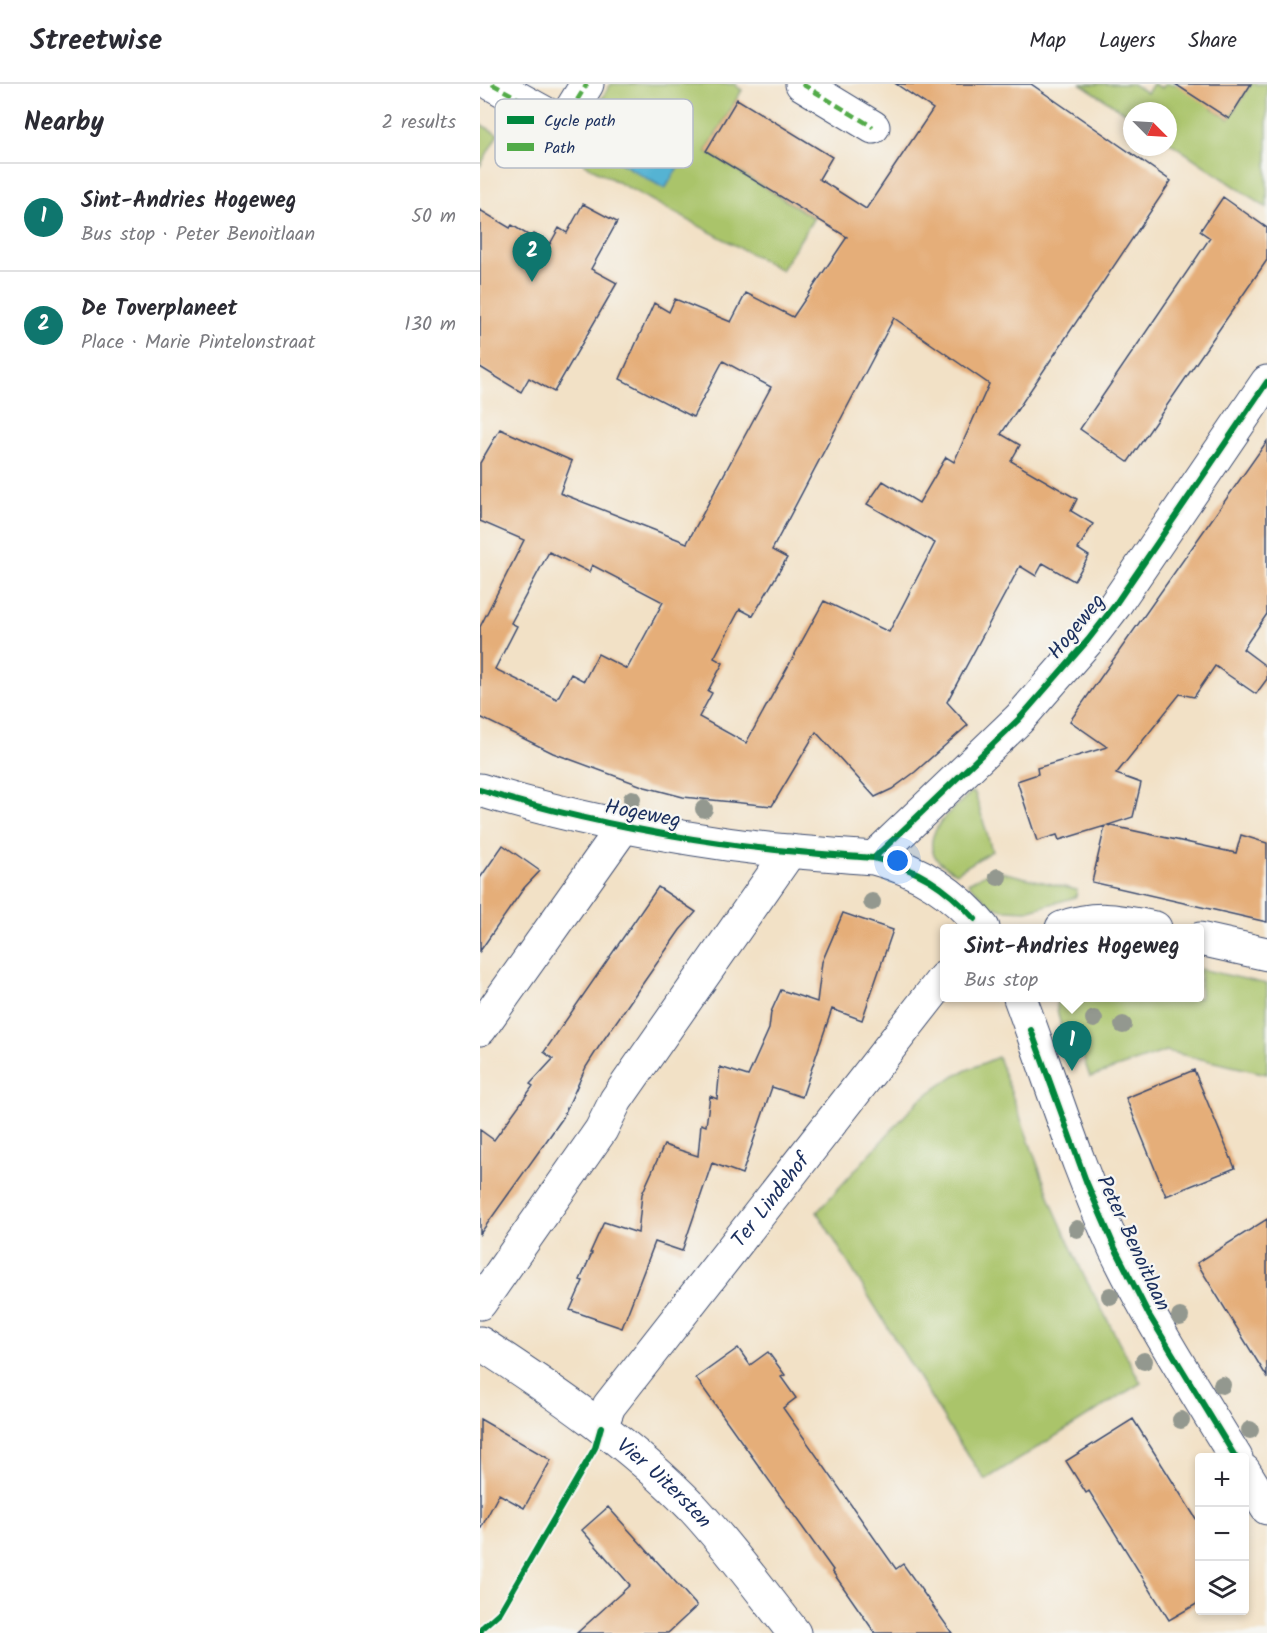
<!DOCTYPE html>
<html lang="en">
<head>
<meta charset="utf-8">
<style>
  :root { --surface:#fff; --page:#f7f7f7; --text:#2b2b33; --muted:#7c7c81; --line:#e1e1e2; --accent:#0f766e }
  body { margin:0; font-family:Kalam,sans-serif; background:var(--page); color:var(--text) }
  .controls { position:absolute; right:18px; bottom:18px; display:grid; overflow:hidden; border-radius:6px; box-shadow:0 3px 9px #0003 }
  .controls button { width:54px; height:54px; display:grid; place-items:center; padding:0; border:0; border-bottom:2px solid var(--line); background:var(--surface); color:var(--text); font:30px sans-serif }
  .compass { position:absolute; left:643px; top:18px; width:54px; height:54px; border-radius:50%; background:var(--surface); box-shadow:0 3px 9px #0003; rotate:114deg }
  .you { position:absolute; left:418px; top:777px; width:21px; height:21px; margin:-15px; border:4px solid #fff; border-radius:50%; background:#1a73e8; box-shadow:0 0 0 9px #1a73e833 }
  .badge { display:grid; place-items:center; width:39px; height:39px; border-radius:50%; background:var(--accent); color:#fff; font-size:20px; font-weight:700 }
  .pin { position:absolute; translate:-50% -50px; filter:drop-shadow(0 2px 3px #0008) }
  .pin::after { content:''; position:absolute; top:32px; width:21px; height:18px; background:inherit; clip-path:polygon(0 0,100% 0,50% 100%) }
  .popup { position:absolute; left:460px; top:840px; width:264px; height:78px; box-sizing:border-box; display:grid; place-content:center; border-radius:6px; background:var(--surface); filter:drop-shadow(0 2px 4px #0005); font-size:20px; white-space:nowrap; color:var(--muted) }
  .popup b { font-size:22px; color:var(--text) }
  .popup::after { content:''; position:absolute; left:50%; top:100%; margin-left:-12px; border:12px solid transparent; border-top-color:var(--surface) }
  .list { margin:0; padding:0; list-style:none }
  h2 { display:flex; justify-content:space-between; align-items:center; height:78px; margin:0; padding:0 24px; font-size:26px }
  h2 small { font-size:20px; font-weight:400; color:var(--muted) }
  .list li { display:grid; grid-template-columns:39px 1fr auto; gap:18px; align-items:center; box-sizing:border-box; height:108px; padding:0 24px; border-top:2px solid var(--line) }
  .list b { display:block; font-size:22px; white-space:nowrap }
  .list p { margin:0; font-size:20px; white-space:nowrap; color:var(--muted) }
  .list em { font-size:20px; font-style:normal; color:var(--muted) }
  .icon { flex:none; width:33px; height:33px; fill:none; stroke:currentColor; stroke-width:2; stroke-linecap:round; stroke-linejoin:round }
  .map { position:relative; flex:none; width:787px; height:1549px; overflow:hidden }
  header { display:flex; align-items:center; gap:36px; box-sizing:border-box; height:84px; padding:0 30px; background:var(--surface); border-bottom:2px solid var(--line) }
  header strong { font-size:28px }
  nav { display:flex; gap:33px; margin-inline-start:auto; font-size:21px }
  main { display:flex }
  aside { flex:1; background:var(--surface) }
  .map>svg:first-child { display:block }
</style>
</head>
<body>
<header>
<strong>Streetwise</strong>
<nav><a>Map</a><a>Layers</a><a>Share</a></nav>
</header>
<main>
<aside>
<h2>Nearby<small>2 results</small></h2>
<ul class="list">
<li><span class="badge">1</span><div><b>Sint-Andries Hogeweg</b><p>Bus stop · Peter Benoitlaan</p></div><em>50 m</em></li>
<li><span class="badge">2</span><div><b>De Toverplaneet</b><p>Place · Marie Pintelonstraat</p></div><em>130 m</em></li>
</ul>
</aside>
<div class="map">
<svg width="787" height="1549" viewBox="0 0 787 1549">
  <rect width="100%" height="100%" fill="#f6f6f2"/>
  <filter id="ink" filterUnits="userSpaceOnUse"><feTurbulence type="fractalNoise" baseFrequency=".0167" numOctaves="2"/><feDisplacementMap in="SourceGraphic" scale="12" xChannelSelector="R" yChannelSelector="G"/><feConvolveMatrix kernelMatrix="1 2 1 2 8 2 1 2 1" color-interpolation-filters="sRGB"/></filter>
  <filter id="wash" filterUnits="userSpaceOnUse"><feTurbulence type="fractalNoise" baseFrequency=".008" numOctaves="4" result="noise"/><feDisplacementMap in="SourceGraphic" scale="24" xChannelSelector="R" yChannelSelector="G"/><feGaussianBlur stdDeviation="1.35" result="paint"/><feColorMatrix in="noise" values="0 0 0 0 0 0 0 0 0 0 0 0 0 0 0 0 0 1.4 0 .05"/><feComposite in="paint" operator="in"/></filter>
  <g filter="url(#wash)">
    <rect width="100%" height="100%" fill="#f2e1c6"/>
    <path fill="#aac46a" stroke="#627a64" stroke-width="1.5" d="M131,0H257L256,2L262,6L226,67L334,134L301,186L104,80L103,45Z
      M601,0H653L667,9L673,0L682,4L685,0H695L735,18L732,24L749,35L771,0H787V124L688,57V27H652V33Z
      M0,40L18,50L0,82Z
      M491,708L495,709L512,767L476,789C469,784 461,781 456,774C439,748 476,724 491,708Z
      M513,786L597,806L596,813L547,827L523,826L512,822L488,799Z
      M720,885L787,900V990L686,967L610,993L593,943L582,947L577,925V914H720Z
      M518,973L574,1125L604,1192L661,1299L505,1396L472,1348L337,1128L438,1017L475,991Z"/>
    <path fill="#55b3d3" stroke="#387198" stroke-width="1.5" d="M136,19L210,64L185,105L110,61Z"/>
    <g id="blocks">
      <path fill="#e5ae79" fill-rule="evenodd" d="M416,0H551L691,97L521,350L540,361L531,377L597,415L591,427L613,440L598,465L609,472L594,497L563,479L556,492L540,482L467,618L488,641L435,688L412,705L395,713L336,648L292,722L203,713L165,703L73,669L0,633V543L44,456L0,437V379L20,345L92,377L80,409L207,459L291,303L243,277L213,333L140,295L174,219L189,228L195,215L251,238L266,209L313,233L367,153L226,67L257,15L352,73L339,95L386,125L453,25ZM414,234L509,300L474,378L466,373L439,419L403,397L387,420L455,459L409,548L344,517L266,659L219,633L232,609L228,607L243,579L234,574L260,525L273,532L307,474L292,466ZM69,468L109,488L112,481L183,518L147,585L118,570L104,597L91,590L77,615L15,585L37,542L31,539Z
        M695,0H771L749,35Z
        M743,113L787,144V176L648,378L600,345L730,154L720,147Z
        M103,120L137,138L111,185L137,199L74,308L49,294L41,308L0,283V126L30,144L32,141L51,153L54,150L70,160L79,144L87,149Z
        M787,357V530L763,565L787,583V595L776,610L735,582L714,613L700,610L636,690L661,699L653,733L628,741L756,769L761,751L787,759V838L612,798L625,742L579,756L577,751L557,757L537,697L558,690L557,684L627,663L590,637Z
        M23,761L60,787L44,804L0,867V794Z
        M178,803L216,828L200,846L120,961L106,983L82,1035L0,1150V1046L14,1056L53,1002L50,1000L73,975L64,968Z
        M363,829L413,846L382,936L352,925L322,1013L292,1003L262,1090L232,1079L202,1167L175,1158L142,1244L90,1226L103,1197L100,1196L112,1169H110L124,1138L158,1149L162,1110L184,1061L218,1072L221,1040L226,1042L230,1012L237,1015L240,983L268,992L289,945L291,928L301,906L337,918L342,878Z
        M714,986L755,1084L686,1112L646,1014Z
        M787,1135V1293L717,1179Z
        M258,1264L270,1281L288,1268L305,1291L301,1293L316,1314L303,1324L416,1485L423,1480L472,1549H395L352,1487L353,1486L216,1294Z
        M0,1335L71,1376L44,1424L19,1410L0,1446Z
        M653,1335L720,1441V1518L689,1536L609,1407L606,1409L586,1377Z
        M128,1423L217,1522L188,1549H97L150,1501L102,1446Z"/>
    </g>
  </g>
  <g filter="url(#ink)">
    <use href="#blocks" fill-opacity="0" stroke="#3b4a6e" stroke-width="1.5"/>
    <g fill="none" stroke-linecap="round" stroke-linejoin="round">
      <g stroke="#3b4a6e" stroke-width="35">
        <g id="minor">
          <path d="M12,0L83,39L107,0"/>
          <path d="M322,0L393,43"/>
          <path d="M0,706C78,730 159,747 240,759C291,767 342,770 394,774C439,786 474,808 503,844"/>
          <path d="M394,774L539,635L608,556L635,521L787,298"/>
          <path d="M582,844C616,831 640,837 675,844"/>
          <path d="M720,855L787,870"/>
          <path d="M540,914C571,997 597,1083 635,1165C670,1237 714,1305 756,1374"/>
          <path d="M0,945L144,742"/>
          <path d="M0,1219L121,1046L136,1016L310,767"/>
          <path id="s1" d="M0,1259C75,1308 150,1359 213,1424C249,1463 281,1507 314,1549"/>
          <path id="s2" d="M121,1343L129,1322L464,894"/>
          <path d="M764,1387L787,1424"/>
        </g>
      </g>
      <use href="#minor" stroke="#fff" stroke-width="33"/>
      <path stroke="#52ab49" stroke-width="4.5" stroke-dasharray="9 4.5" stroke-linecap="butt" d="M12,0L83,39L107,0
        M322,0L393,43"/>
      <g stroke="#f6f6f2" stroke-width="10">
        <path id="cycleway" d="M0,706C78,730 159,747 240,759C291,767 342,770 394,774C438,785 465,802 495,835
          M394,774L539,635L608,556L635,521L787,298
          M551,946L606,1097L635,1164L669,1231L756,1374
          M0,1548L3,1543L20,1528L115,1364L121,1343"/>
      </g>
      <use href="#cycleway" stroke="#00873e" stroke-width="6"/>
    </g>
    <g fill="#93988f">
      <circle cx="121" cy="26" r="9"/>
      <circle cx="152" cy="715" r="9"/>
      <circle cx="224" cy="725" r="9"/>
      <circle cx="518" cy="793" r="9"/>
      <circle cx="392" cy="818" r="9"/>
      <circle cx="614" cy="935" r="9"/>
      <circle cx="643" cy="941" r="9"/>
      <circle cx="597" cy="1145" r="9"/>
      <circle cx="630" cy="1212" r="9"/>
      <circle cx="700" cy="1233" r="9"/>
      <circle cx="664" cy="1277" r="9"/>
      <circle cx="742" cy="1301" r="9"/>
      <circle cx="701" cy="1336" r="9"/>
      <circle cx="770" cy="1346" r="9"/>
    </g>
  </g>
  <g text-anchor="middle" stroke-width="4.5" stroke-linejoin="round" paint-order="stroke">
    <g font-size="21" fill="#1b2f5e" stroke="#f6f6f2">
      <text transform="translate(596 542) rotate(-51)" y="7">Hogeweg</text>
      <text transform="translate(163 729) rotate(11)" y="7">Hogeweg</text>
      <text dy="7" stroke="none"><textPath href="#s2" startOffset="284">Ter Lindehof</textPath></text>
      <text transform="translate(654 1159) rotate(65)" y="7">Peter Benoitlaan</text>
      <text dy="7" stroke="none"><textPath href="#s1" startOffset="232">Vier Uitersten</textPath></text>
    </g>
  </g>
  <rect x="15" y="15" width="198" height="69" rx="9" fill="#f6f6f2" stroke="#b4bac6" stroke-width="1.5"/>
  <rect x="27" y="32" width="27" height="8" fill="#00873e"/>
  <rect x="27" y="59" width="27" height="8" fill="#52ab49"/>
  <g font-size="16" fill="#1b2f5e">
    <text x="64" y="42">Cycle path</text>
    <text x="64" y="69">Path</text>
  </g>
</svg>
<div class="controls">
<button>+</button>
<button>−</button>
<button><svg class="icon" aria-label="layers" viewBox="0 0 24 24"><path d="M12 4l9 5-9 5-9-5zM3 14l9 5 9-5"/></svg></button>
</div>
<svg class="compass" viewBox="-18 -18 36 36"><path d="M0-13l5 13h-10z" fill="#e53935"/><path d="M0 13l5-13h-10z" fill="#7c7c81"/></svg>
<div class="you"></div>
<div class="pin badge" style="left:592px;top:987px">1</div>
<div class="popup"><b>Sint-Andries Hogeweg</b>Bus stop</div>
<div class="pin badge" style="left:52px;top:198px">2</div>
</div>
</main>
</body>
</html>
